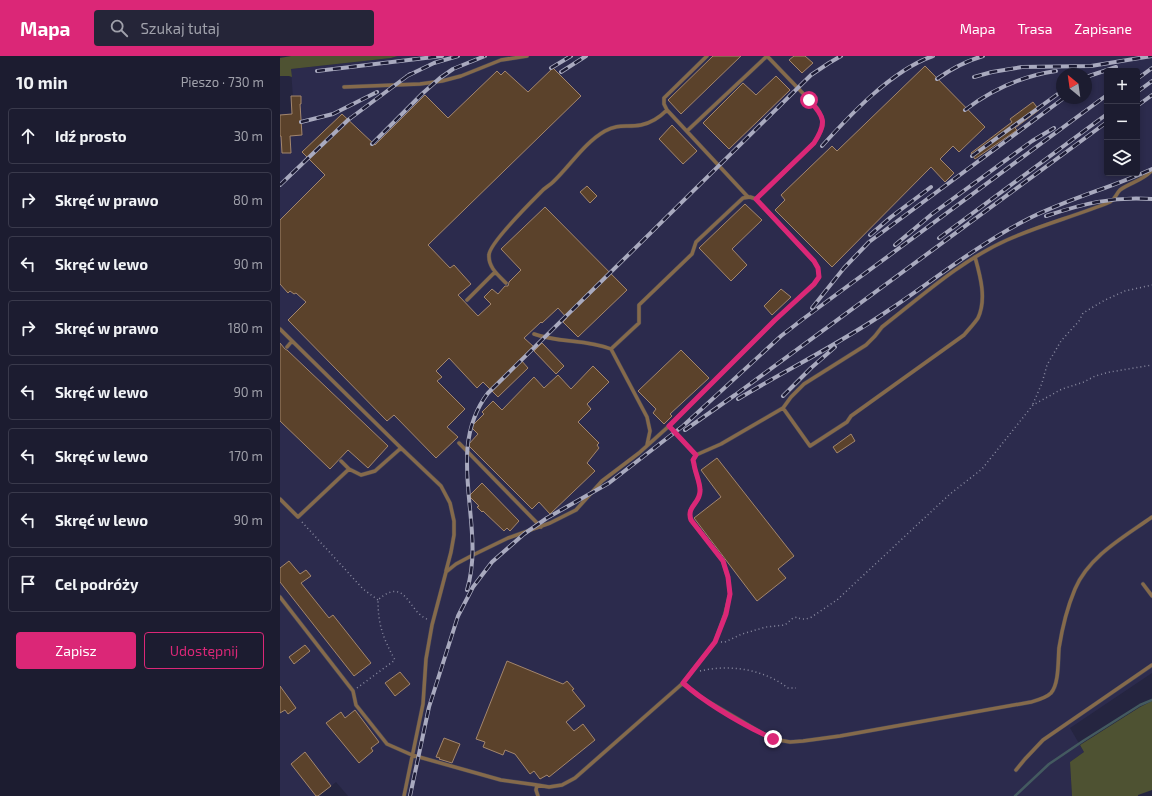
<!DOCTYPE html>
<html lang="pl">
<head>
<meta charset="utf-8">
<style>
  :root { --surface:#1c1c30; --page:#252538; --text:#f1f3f6; --muted:#a0a1ab; --line:#3a3a4c; --accent:#db2777 }
  body { margin:0; font-family:"Exo 2",sans-serif; background:var(--page); color:var(--text) }
  .controls { position:absolute; right:12px; top:12px; display:grid; overflow:hidden; border-radius:4px; box-shadow:0 2px 6px #0003 }
  .controls button { width:36px; height:36px; display:grid; place-items:center; padding:0; border:0; border-bottom:1px solid var(--line); background:var(--surface); color:var(--text); font:20px sans-serif }
  .compass { position:absolute; left:776px; top:12px; width:36px; height:36px; border-radius:50%; background:var(--surface); box-shadow:0 2px 6px #0003; rotate:331deg }
  .stop { position:absolute; width:12px; height:12px; margin:-9px; border:3px solid #db2777; border-radius:50%; background:#fff }
  .stop.end { background:#db2777; border-color:#fff; box-shadow:0 1px 4px #0008 }
  .list { margin:0; padding:0; list-style:none }
  h2 { display:flex; justify-content:space-between; align-items:center; height:52px; margin:0; padding:0 16px; font-size:17px }
  h2 small { font-size:13px; font-weight:400; color:var(--muted) }
  .list li { display:grid; grid-template-columns:26px 1fr auto; gap:12px; align-items:center; box-sizing:border-box; height:56px; margin:0 8px 8px; padding:0 8px; border:1px solid var(--line); border-radius:4px }
  .list b { display:block; font-size:15px; white-space:nowrap }
  .list em { font-size:13px; font-style:normal; color:var(--muted) }
  .actions { display:flex; gap:8px; padding:12px 16px }
  .actions a { flex:1; padding:9px 0; border:1px solid var(--accent); border-radius:4px; text-align:center; font-size:14px; color:var(--accent) }
  .actions .main { background:var(--accent); color:#fff }
  .icon { flex:none; width:22px; height:22px; fill:none; stroke:currentColor; stroke-width:2; stroke-linecap:round; stroke-linejoin:round }
  .map { position:relative; flex:none; width:872px; height:740px; overflow:hidden }
  header { display:flex; align-items:center; gap:24px; box-sizing:border-box; height:56px; padding:0 20px; background:var(--accent); color:#fff }
  header strong { font-size:19px }
  nav { display:flex; gap:22px; margin-inline-start:auto; font-size:14px }
  .search { width:280px; height:36px; background:var(--page); display:flex; align-items:center; gap:10px; box-sizing:border-box; padding:0 14px; border-radius:4px; color:var(--muted); font-size:15px }
  main { display:flex }
  aside { flex:1; background:var(--surface) }
  .map>svg:first-child { display:block }
</style>
</head>
<body>
<header>
<strong>Mapa</strong>
<div class="search"><svg class="icon" aria-label="search" viewBox="0 0 24 24"><circle cx="10" cy="10" r="6"/><path d="M15 15l6 6"/></svg>Szukaj tutaj</div>
<nav><a>Mapa</a><a>Trasa</a><a>Zapisane</a></nav>
</header>
<main>
<aside>
<h2>10 min<small>Pieszo · 730 m</small></h2>
<ul class="list">
<li><svg class="icon" aria-label="ahead" viewBox="0 0 24 24"><path d="M12 20V5M6 11l6-6 6 6"/></svg><div><b>Idź prosto</b></div><em>30 m</em></li>
<li><svg class="icon" aria-label="right" viewBox="0 0 24 24"><path d="M7 20v-9h11M14 6l5 5-5 5"/></svg><div><b>Skręć w prawo</b></div><em>80 m</em></li>
<li><svg class="icon" aria-label="left" viewBox="0 0 24 24"><path d="M17 20v-9H6M10 6l-5 5 5 5"/></svg><div><b>Skręć w lewo</b></div><em>90 m</em></li>
<li><svg class="icon" aria-label="right" viewBox="0 0 24 24"><path d="M7 20v-9h11M14 6l5 5-5 5"/></svg><div><b>Skręć w prawo</b></div><em>180 m</em></li>
<li><svg class="icon" aria-label="left" viewBox="0 0 24 24"><path d="M17 20v-9H6M10 6l-5 5 5 5"/></svg><div><b>Skręć w lewo</b></div><em>90 m</em></li>
<li><svg class="icon" aria-label="left" viewBox="0 0 24 24"><path d="M17 20v-9H6M10 6l-5 5 5 5"/></svg><div><b>Skręć w lewo</b></div><em>170 m</em></li>
<li><svg class="icon" aria-label="left" viewBox="0 0 24 24"><path d="M17 20v-9H6M10 6l-5 5 5 5"/></svg><div><b>Skręć w lewo</b></div><em>90 m</em></li>
<li><svg class="icon" aria-label="arrive" viewBox="0 0 24 24"><path d="M6 21V4h12l-3 4 3 4H6"/></svg><div><b>Cel podróży</b></div></li>
</ul>
<div class="actions"><a class="main">Zapisz</a><a>Udostępnij</a></div>
</aside>
<div class="map">
<svg width="872" height="740" viewBox="0 0 872 740">
  <rect width="100%" height="100%" fill="#252540"/>
  <path fill="#2c2b4d" fill-rule="evenodd" d="M118,0H872V617L790,672L804,696L790,706L792,740H68L56,726L39,740H0V58L14,57L11,13L111,2ZM827,15H857V117H827ZM782,18H806V42H782Z"/>
  <path fill="#4e5232" d="M11,0H118L111,2L11,13L12,21L9,20H0V2Z
    M872,645V734L858,739V740H792L790,706L804,696L800,689L860,651Z"/>
  <g fill="none" stroke-linecap="round" stroke-linejoin="round">
    <path stroke="#445a60" stroke-width="2.5" d="M735,740L769,708L803,685L860,649L872,644"/>
  </g>
  <path fill="#5b422b" stroke="#a3866d" d="M433,0H461L401,58L388,44Z
    M514,0H525L533,7L522,17L509,4Z
    M645,10L705,71L679,96L673,90L660,103L674,117L665,126L651,111L552,211L495,154L505,144L501,139L552,90L557,95Z
    M273,12L301,40L148,189L170,212L174,209L191,228L178,239L198,260L211,248L204,241L212,233L218,238L225,230H228L229,226L241,214L221,193L265,151L347,234L298,281L283,266L287,262L278,252L262,267L261,266L244,282L254,291L241,304L248,312L218,341L203,326L197,332L169,302L156,315L162,321L157,325L185,353L167,371L178,381L156,402L114,359L107,365L8,264L26,246L16,237L14,238L10,235L8,237L0,228V164L45,119L22,96L62,58L95,89L145,39L168,62L217,15L221,19L225,15L248,36Z
    M496,20L510,34L449,93L423,67L463,27L476,39Z
    M11,40H21V48H20L22,79L10,80L11,97H2L1,80H0V59L12,58Z
    M753,46L759,54L735,72L737,74L695,103L691,97L732,66L730,63Z
    M392,69L417,95L403,108L379,83Z
    M307,130L317,140L310,147L300,136Z
    M465,148L482,164L452,193L467,209L451,225L419,192Z
    M501,233L511,241L492,259L484,250Z
    M0,287L5,293L7,294L108,390L88,412L68,394L50,413L0,365Z
    M262,287L284,310L276,318L254,295Z
    M401,294L429,322L390,358L392,360L384,368L373,357L376,353L358,335Z
    M313,310L329,326L307,348L311,353L298,366L319,387L317,389L319,392L307,407L315,415L270,458L259,446L252,453L188,389L198,378L191,371L204,358L202,356L213,345L222,354L254,321L264,332L278,319L291,333Z
    M571,378L575,385L557,397L553,391Z
    M437,402L514,500L498,513L506,522L477,545L414,462L441,441L421,414Z
    M202,427L239,465L230,475L227,472L224,475L203,455L202,456L197,451L199,450L189,440Z
    M9,505L20,518L26,514L31,520L21,527L49,562L53,559L91,607L74,620L0,526V512Z
    M25,589L30,595L14,608L9,601Z
    M227,605L283,628L287,625L294,633L292,634L305,650L286,666L294,675L303,668L315,684L269,721L267,719L260,723L254,715L250,718L235,698L225,694L223,699L203,691L205,686L196,683Z
    M120,616L130,628L115,640L105,627Z
    M0,630L16,652L8,658L5,654L0,657Z
    M75,654L99,686L91,692L93,695L79,707L46,667L61,656L65,662Z
    M164,682L180,688L172,707L159,703L160,702L156,701Z
    M25,696L51,730L38,740H36L11,708Z"/>
  <g fill="none" stroke-linecap="round" stroke-linejoin="round">
    <g stroke="#3f4059" stroke-width="4.5">
      <path id="lane" d="M427,0L384,42V48L387,54L468,141
        M64,31L140,28L162,25L181,20L221,4L247,0
        M407,75L487,0
        M476,143L534,87C543,72 547,68 537,52L487,0
        M226,227C218,219 208,211 209,199C209,188 251,146 261,136C264,132 269,130 273,126C290,110 304,87 325,75C339,67 347,72 361,69C371,67 380,61 387,54
        M187,244L215,216
        M0,273L121,392
        M254,278C278,287 306,283 331,293L367,361L370,375L367,389
        M7,291L12,285
        M503,352L530,390L567,366L571,360L684,279C689,273 694,268 698,262C707,243 700,219 695,201
        M389,370L416,399
        M179,387L261,471
        M61,405L69,413L81,419L95,415L121,392L161,430L170,447L174,465V479L171,496L166,515
        M0,443L18,461L69,413
        M863,528L872,540
        M0,541L73,635L76,649L107,688L132,699L221,724L257,729L269,731L282,729L295,722L403,627L435,586L445,558L450,538L448,521L443,505L411,464C406,450 421,447 420,434C420,426 415,416 414,409L413,404L416,399L441,388L503,352L511,341L524,328L586,289L595,280L602,271C642,240 680,205 727,184C760,169 796,160 830,146C836,142 836,138 840,134C851,126 864,124 872,114
        M403,627L417,639L480,676L493,683L510,686L523,685L560,680L751,646C758,644 766,642 771,637C779,628 778,605 779,592C782,573 787,552 795,533C809,500 844,481 872,461
        M736,714L745,703L763,684L872,609
        M257,729L256,734L258,740
        M124,740L143,648L146,603L152,569L166,516L176,508L193,499L228,482L270,467L296,454L322,425L359,397L389,370L495,264L534,229L539,221L538,212L534,205L476,143L470,141L463,142L416,186L412,198L359,249V267L331,293"/>
    </g>
    <path stroke="#8a8ba1" stroke-width="1.5" stroke-dasharray="1 3" stroke-linecap="butt" d="M753,348L762,327L767,309L781,285L799,265L803,257L825,244L845,235L872,229
      M22,466L83,533L98,544
      M441,586H445L462,578L486,571L505,569L513,562L517,561C521,564 525,563 530,562L557,544L670,438L702,413L753,349L782,333L804,326L815,320L830,316L872,309
      M420,615C450,608 483,613 508,632H516
      M77,632L115,604C103,582 98,569 98,544C126,519 128,556 147,563"/>
    <use href="#lane" stroke="#856a4b" stroke-width="3.5"/>
    <g stroke="#a9aabf" stroke-width="4">
      <path id="rail" d="M271,12L291,0
        M37,15L162,0
        M281,16L306,0
        M127,20L154,7L178,0
        M694,21L712,16L742,11L811,10L872,0
        M806,21L836,11
        M657,23C671,13 686,5 703,0
        M857,23L872,12
        M857,36L872,25
        M857,50L872,39
        M685,54C713,33 742,20 776,15
        M21,66L53,58L97,36
        M92,88L143,37L160,22L173,13L205,0
        M542,90C570,59 612,14 653,0
        M692,100L782,35
        M0,129L68,64L130,18
        M766,160C802,148 833,140 872,143
        M590,179L611,161L651,131
        M659,182L827,58
        M615,189L652,158L752,85L774,72
        M532,252L564,212L589,186L784,42
        M503,340L531,312L555,291
        M458,343C508,313 561,287 609,254C654,224 697,189 746,164C786,143 831,132 872,113
        M405,374L455,339L827,66
        M187,534C207,469 163,396 208,337L531,19L549,7L561,0
        M130,740L149,651L178,560L193,531L212,506L244,478L267,462L329,427L338,420L403,370L501,280L523,263L827,39"/>
    </g>
    <use href="#rail" stroke="#1c1b35" stroke-width="2.5" stroke-dasharray="8" stroke-linecap="butt"/>
  </g>
  <g fill="none" stroke-linecap="round" stroke-linejoin="round">
    <path stroke="#db2777" stroke-width="5" d="M493,683C464,669 427,648 403,627L435,586L446,558L450,538L448,521L443,505L411,464C406,450 421,447 420,434C420,426 415,416 414,408L413,404L416,399L389,370L495,264L534,228L539,221L538,212L534,205L476,143L534,87C547,67 545,61 529,44"/>
  </g>
</svg>
<div class="controls">
<button>+</button>
<button>−</button>
<button><svg class="icon" aria-label="layers" viewBox="0 0 24 24"><path d="M12 4l9 5-9 5-9-5zM3 14l9 5 9-5"/></svg></button>
</div>
<svg class="compass" viewBox="-18 -18 36 36"><path d="M0-13l5 13h-10z" fill="#e53935"/><path d="M0 13l5-13h-10z" fill="#a0a1ab"/></svg>
<div class="stop" style="left:529px;top:44px"></div>
<div class="stop end" style="left:493px;top:683px"></div>
</div>
</main>
</body>
</html>
